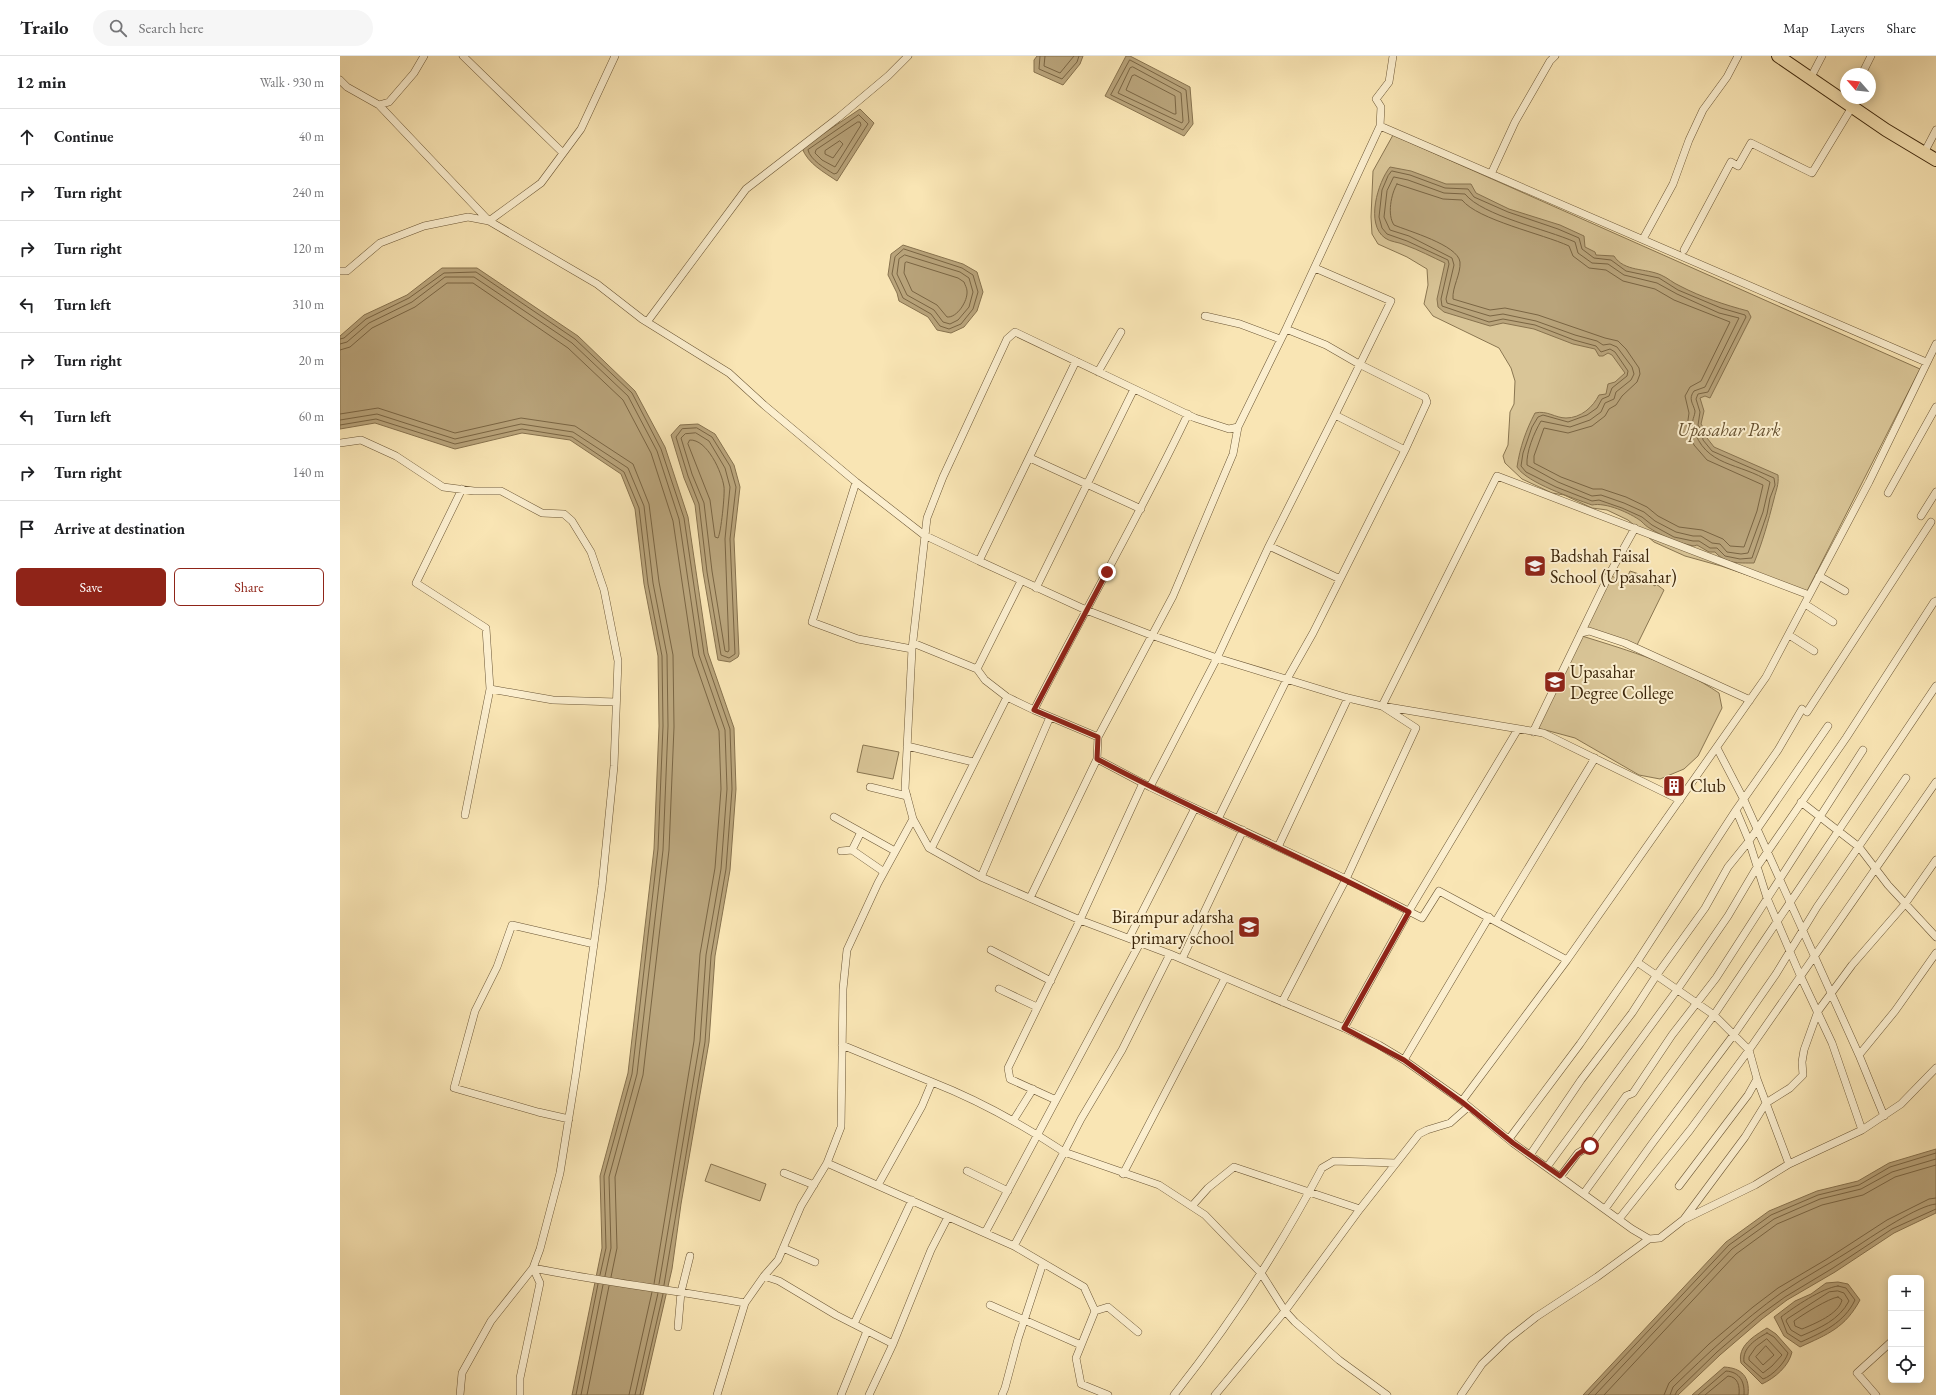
<!DOCTYPE html>
<html lang="en">
<head>
<meta charset="utf-8">
<style>
  :root { --surface:#fff; --page:#f6f6f6; --text:#202124; --muted:#757577; --line:#e0e0e0; --accent:#8f2418 }
  body { margin:0; font-family:"EB Garamond",serif; background:var(--page); color:var(--text) }
  .controls { position:absolute; right:12px; bottom:12px; display:grid; overflow:hidden; border-radius:6px; box-shadow:0 2px 10px #0003 }
  .controls button { width:36px; height:36px; display:grid; place-items:center; padding:0; border:0; border-bottom:1px solid var(--line); background:var(--surface); color:var(--text); font:20px sans-serif }
  .compass { position:absolute; left:1500px; top:12px; width:36px; height:36px; border-radius:50%; background:var(--surface); box-shadow:0 2px 10px #0003; rotate:298deg }
  .stop { position:absolute; width:12px; height:12px; margin:-9px; border:3px solid #8f2418; border-radius:50%; background:#fff }
  .stop.end { background:#8f2418; border-color:#fff; box-shadow:0 1px 4px #0008 }
  .list { margin:0; padding:0; list-style:none }
  h2 { display:flex; justify-content:space-between; align-items:center; height:52px; margin:0; padding:0 16px; font-size:17px }
  h2 small { font-size:13px; font-weight:400; color:var(--muted) }
  .list li { display:grid; grid-template-columns:26px 1fr auto; gap:12px; align-items:center; box-sizing:border-box; height:56px; padding:0 16px; border-top:1px solid var(--line) }
  .list b { display:block; font-size:15px; white-space:nowrap }
  .list em { font-size:13px; font-style:normal; color:var(--muted) }
  .actions { display:flex; gap:8px; padding:12px 16px }
  .actions a { flex:1; padding:9px 0; border:1px solid var(--accent); border-radius:6px; text-align:center; font-size:14px; color:var(--accent) }
  .actions .main { background:var(--accent); color:#fff }
  .icon { flex:none; width:22px; height:22px; fill:none; stroke:currentColor; stroke-width:2; stroke-linecap:round; stroke-linejoin:round }
  .map { position:relative; flex:none; width:1596px; height:1339px; overflow:hidden }
  header { display:flex; align-items:center; gap:24px; box-sizing:border-box; height:56px; padding:0 20px; background:var(--surface); border-bottom:1px solid var(--line) }
  header strong { font-size:19px }
  nav { display:flex; gap:22px; margin-inline-start:auto; font-size:14px }
  .search { width:280px; height:36px; background:var(--page); display:flex; align-items:center; gap:10px; box-sizing:border-box; padding:0 14px; border-radius:22px; color:var(--muted); font-size:15px }
  main { display:flex }
  aside { flex:1; background:var(--surface) }
  .map>svg:first-child { display:block }
</style>
</head>
<body>
<header>
<strong>Trailo</strong>
<div class="search"><svg class="icon" aria-label="search" viewBox="0 0 24 24"><circle cx="10" cy="10" r="6"/><path d="M15 15l6 6"/></svg>Search here</div>
<nav><a>Map</a><a>Layers</a><a>Share</a></nav>
</header>
<main>
<aside>
<h2>12 min<small>Walk · 930 m</small></h2>
<ul class="list">
<li><svg class="icon" aria-label="ahead" viewBox="0 0 24 24"><path d="M12 20V5M6 11l6-6 6 6"/></svg><div><b>Continue</b></div><em>40 m</em></li>
<li><svg class="icon" aria-label="right" viewBox="0 0 24 24"><path d="M7 20v-9h11M14 6l5 5-5 5"/></svg><div><b>Turn right</b></div><em>240 m</em></li>
<li><svg class="icon" aria-label="right" viewBox="0 0 24 24"><path d="M7 20v-9h11M14 6l5 5-5 5"/></svg><div><b>Turn right</b></div><em>120 m</em></li>
<li><svg class="icon" aria-label="left" viewBox="0 0 24 24"><path d="M17 20v-9H6M10 6l-5 5 5 5"/></svg><div><b>Turn left</b></div><em>310 m</em></li>
<li><svg class="icon" aria-label="right" viewBox="0 0 24 24"><path d="M7 20v-9h11M14 6l5 5-5 5"/></svg><div><b>Turn right</b></div><em>20 m</em></li>
<li><svg class="icon" aria-label="left" viewBox="0 0 24 24"><path d="M17 20v-9H6M10 6l-5 5 5 5"/></svg><div><b>Turn left</b></div><em>60 m</em></li>
<li><svg class="icon" aria-label="right" viewBox="0 0 24 24"><path d="M7 20v-9h11M14 6l5 5-5 5"/></svg><div><b>Turn right</b></div><em>140 m</em></li>
<li><svg class="icon" aria-label="arrive" viewBox="0 0 24 24"><path d="M6 21V4h12l-3 4 3 4H6"/></svg><div><b>Arrive at destination</b></div></li>
</ul>
<div class="actions"><a class="main">Save</a><a>Share</a></div>
</aside>
<div class="map">
<svg width="1596" height="1339" viewBox="0 0 1596 1339">
  <rect width="100%" height="100%" fill="#f9e5b4"/>
  <filter id="stains"><feTurbulence type="fractalNoise" baseFrequency=".005" numOctaves="4"/><feColorMatrix values="0 0 0 0 .2 0 0 0 0 .09 0 0 0 0 .02 0 0 0 .5 -.17"/></filter>
  <radialGradient id="worn" r=".72"><stop offset=".6" stop-color="#630" stop-opacity="0"/><stop offset="1" stop-color="#630" stop-opacity=".3"/></radialGradient>
  <path fill="#d9c597" stroke="#8a7651" d="M1053,79L1580,313L1465,539L1381,510L1345,500L1314,486L1288,464L1267,454L1252,452L1224,439L1212,437L1182,423L1165,407L1163,400L1168,389L1170,356L1174,348L1175,325L1171,312L1159,292L1093,260L1084,248L1088,229L1087,213L1067,201L1038,188L1032,178L1031,161L1033,115Z
    M1290,515L1302,519L1300,525L1305,528L1308,524L1311,525L1310,527L1315,530L1316,528L1324,534L1297,589L1247,572L1270,519L1285,527Z
    M1242,580C1290,595 1338,609 1379,637L1382,652L1358,700L1344,713L1320,723L1299,719L1235,682L1198,672Z
    M523,689L559,696L553,723L517,716Z
    M371,1108L426,1128L420,1145L365,1125Z"/>
  <path fill="#b9a47b" stroke="#87724e" d="M697,0H743L740,8L723,29L694,16V4Z
    M786,0H790L850,31L853,68L844,80L765,40Z
    M520,53L534,67L497,125C484,116 468,108 462,92Z
    M1050,111L1071,115L1106,128H1131L1136,137L1169,153L1220,169L1244,180L1245,191L1255,196L1256,199L1274,200C1284,216 1306,212 1321,219C1328,222 1333,227 1340,230C1361,241 1385,249 1408,255L1411,261L1370,342L1365,340L1360,342L1364,355L1361,368L1365,374L1367,382L1374,391L1438,419C1439,429 1436,434 1434,443C1428,466 1423,485 1414,507C1398,507 1386,508 1375,496H1369L1357,489L1354,490C1338,487 1324,481 1311,473C1307,471 1304,468 1301,465C1290,457 1266,446 1252,449C1233,442 1187,427 1177,411C1180,391 1186,374 1195,357C1207,354 1215,362 1226,362C1241,362 1253,351 1259,339L1266,338L1268,328L1275,326L1285,317L1272,299L1268,297L1263,300H1259L1255,293L1233,288L1194,273L1163,267L1150,270L1104,256L1098,251L1097,243L1105,207C1092,201 1079,194 1065,189C1059,186 1050,186 1045,182C1025,168 1038,126 1050,111Z
    M563,189L623,208L637,216L643,236L637,255L624,271L611,277L597,274L588,261L559,245L557,237L548,219L551,198Z
    M102,212H137L238,280L295,335L325,391L348,461L368,597L394,672L396,733L390,814L375,900L369,986L341,1148L332,1213L303,1339H232L262,1192L260,1120L288,1017L314,793L319,670L318,600L304,528L295,453L281,418L230,384L182,377L115,393L35,367L0,373V280L24,259L67,239Z
    M358,368L375,378L394,409L400,431L394,483L399,598L398,601L390,606L378,604L363,516L355,449L344,422L331,379L340,369Z
    M1596,1093V1157L1554,1177L1495,1216L1447,1244L1422,1263L1380,1299L1338,1339H1243L1386,1186L1429,1155L1477,1135L1518,1125L1549,1107Z
    M1498,1226L1508,1228L1520,1244C1505,1272 1488,1278 1460,1291L1444,1280L1434,1261L1455,1245L1471,1238L1486,1227Z
    M1427,1272L1436,1278L1452,1296C1449,1310 1435,1322 1422,1328L1401,1307C1397,1290 1414,1280 1427,1272Z
    M1384,1311C1402,1312 1410,1321 1408,1339H1352Z"/>
  <g fill="none" stroke-linecap="round" stroke-linejoin="round">
    <path stroke="#7a6543" stroke-width="1" d="M700,0L699,13L722,23L737,6L739,0
      M705,0L704,10L720,17L734,0
      M790,4L846,34L849,66L843,74L771,39Z
      M793,11L841,37L843,65L842,67L778,37L790,12Z
      M795,19L835,40L836,58H834L786,34L792,20Z
      M519,59L528,68L497,117L494,118C486,113 470,104 468,94Z
      M518,66H520L521,69L495,111L482,104L475,97L476,94Z
      M500,85L503,88L493,102L485,98V95Z
      M1052,115L1070,119L1105,132L1128,133L1134,141L1168,156L1218,173L1239,182L1242,193L1254,202L1271,204L1286,215L1319,222L1338,234L1381,252L1405,259L1406,261L1368,336L1358,338L1356,343L1360,356L1358,369L1362,375L1363,384L1372,395L1434,422L1435,429L1430,442L1427,458L1412,502L1400,503L1385,500L1377,492H1370L1359,485H1353L1334,481L1312,469L1302,461L1282,452L1259,444L1252,445L1216,431L1186,416L1181,410L1183,397L1192,371L1198,361L1203,359L1228,366L1247,359L1257,352L1262,343L1269,340L1272,332L1287,320L1288,315L1275,296L1270,293L1261,296L1256,290L1234,284L1195,269L1163,263L1149,266L1102,250L1101,243L1109,208L1108,204L1067,185L1047,178L1042,172L1039,161L1042,134L1048,120Z
      M1054,121L1068,124L1104,137L1125,138C1143,160 1206,173 1235,186L1238,197L1252,207L1268,208L1284,219L1317,227L1337,238L1379,257L1399,262L1365,331L1354,335C1348,343 1353,347 1355,355C1355,360 1351,365 1353,371C1365,412 1400,406 1430,426L1423,456L1408,497L1401,498L1387,496L1380,488L1372,487L1361,480H1353L1336,476L1315,465L1304,456L1284,447L1261,439L1252,440L1218,426L1187,409C1186,396 1194,377 1201,365L1230,371L1250,364L1261,356L1265,347L1274,343L1276,336L1291,324L1294,318L1292,311L1277,291L1270,288L1263,289L1257,285L1235,279L1196,265L1163,258L1150,260L1107,247L1106,243L1114,209L1112,202L1069,180L1050,174L1044,161L1047,135Z
      M1057,128L1103,143L1122,144C1138,164 1203,178 1229,190L1233,200L1249,212L1266,214L1283,225L1315,233L1334,244L1390,266L1361,325L1350,331L1345,340L1349,357L1347,371L1354,389L1367,404L1423,429L1417,455L1404,491L1390,490L1383,483L1362,474L1339,471L1318,460L1307,451L1286,441L1262,433H1253L1221,421L1194,407V400L1204,372L1228,377L1252,370L1265,360L1269,353L1276,349L1282,340L1297,326L1300,318L1299,312L1286,293L1278,285L1265,282L1198,259L1165,252L1150,254L1113,243C1112,231 1121,218 1120,206C1118,189 1068,175 1054,169C1047,159 1051,138 1057,128Z
      M564,193L622,212L633,219L638,236L633,253L621,268L609,273L600,270L591,258L563,242L552,218L555,201Z
      M565,199L620,216L629,222L633,236L629,251L618,264L610,268L603,266L594,254L567,239L557,218L559,203Z
      M567,206L618,222L624,226C625,229 627,232 627,235C628,245 617,262 607,261L597,249L572,235L564,217L565,207Z
      M0,283L4,282L26,263L69,242L104,217L136,216L235,283L292,337L321,393L344,462L364,598L390,673L392,733L386,813L371,900L365,986L324,1229
      M0,288L7,286L29,267L72,246L105,221H134L232,287L288,340L317,395L339,463L359,599L385,674L387,733L381,813L366,899L360,985L319,1228
      M0,294L10,291L32,272L75,251L107,227H133L228,292L283,344L311,397L333,465L353,600L379,675L381,733L375,812L360,898L354,985L314,1228
      M0,358L38,352L115,377L181,362L235,370L293,408L309,448L319,526L333,599L334,671L329,794L303,1019L275,1121L277,1192L271,1221
      M0,364L37,358L115,383L181,368L233,376L288,412L304,450L313,527L327,599L328,670L323,794L297,1018L269,1121L271,1192L265,1220
      M0,369L36,363L115,388L182,373L232,381L284,416L299,452L308,528L322,600L323,670L318,793L292,1018L264,1120L266,1192L260,1219
      M357,372L372,381L390,410L396,431L390,483L395,598L389,602L381,599L367,516L359,448L348,420L336,381L342,373Z
      M356,377L369,385L385,412L390,431L385,483L389,594L388,596L385,595L372,515L364,447L352,418L341,382L345,378Z
      M350,384C367,383 382,416 384,431C385,438 381,477 378,482L375,481L370,444L348,388Z
      M1498,1230L1506,1232L1515,1244C1504,1267 1483,1276 1461,1286L1447,1277L1441,1261C1454,1251 1482,1232 1498,1230Z
      M1498,1235L1504,1237L1509,1245C1499,1264 1480,1272 1461,1280L1451,1274L1446,1265L1447,1263L1489,1236Z
      M1498,1241L1502,1244C1499,1258 1474,1268 1462,1273L1455,1270L1454,1265C1462,1259 1489,1242 1498,1241Z
      M1427,1277L1434,1281L1448,1297C1445,1307 1432,1320 1423,1323L1404,1306C1402,1292 1416,1283 1427,1277Z
      M1427,1283L1442,1299L1432,1310L1423,1317L1409,1304V1301L1416,1291Z
      M1426,1290L1434,1299L1423,1309L1416,1301Z
      M236,1339L258,1228
      M241,1339L263,1229
      M247,1339L269,1230
      M289,1339L312,1236
      M295,1339L318,1237
      M300,1339L323,1238
      M1248,1339L1389,1189L1431,1159L1478,1139L1519,1129L1550,1111L1596,1097
      M1255,1339L1392,1193L1434,1163L1480,1143L1521,1133L1552,1116L1596,1103
      M1264,1339L1396,1198L1437,1168L1482,1149L1523,1139L1555,1121L1596,1109
      M1324,1339L1329,1327L1369,1288L1413,1251L1438,1232L1487,1203L1547,1164L1589,1143L1596,1142
      M1330,1339L1333,1331C1367,1298 1402,1265 1441,1237C1466,1220 1493,1206 1519,1189C1534,1179 1579,1149 1596,1148
      M1335,1339L1337,1335L1377,1296L1420,1259L1445,1241L1493,1212L1552,1173L1596,1153
      M1358,1339L1386,1315C1400,1316 1405,1326 1404,1339
      M1365,1339L1388,1320C1398,1321 1400,1330 1399,1339"/>
    <g stroke="#6b5635" stroke-width="8">
      <path id="minor" d="M123,0L223,97
        M1053,0L1049,26L1036,43L1041,51L1040,70L946,273L898,371L889,373L855,362L675,276L667,283L603,421L587,462L572,593L565,733L573,763L589,792L641,821L740,864L830,898L1004,972L1039,989L1064,1004L1122,1045L1173,1087L1292,1173L1309,1183L1320,1182L1343,1164L1415,1129L1449,1108L1522,1074L1492,987L1460,919L1427,842L1409,785L1396,754L1438,694L1462,653
        M1522,18L1531,0
        M1470,23L1482,0
        M0,24L7,31L39,49L49,46L74,17L84,0
        M39,49L149,165L201,127L241,73L275,0
        M1040,70L1586,306
        M1584,97L1596,74
        M1151,118L1175,66L1210,5L1215,0
        M1303,183L1333,128L1349,84L1363,54L1387,21L1398,0
        M1344,194L1391,106L1398,110L1411,87L1472,117L1512,51
        M975,212L1051,245L995,359
        M0,215H7L40,187L84,170L128,161L149,165L257,228L302,263L389,317L424,349L516,426L584,479L639,505L736,305
        M865,260L900,268L940,283
        M307,266L406,133L498,62L548,20L568,0
        M946,273L986,289L1019,308L1085,341L1087,346L1065,394
        M758,316L781,276
        M0,387L21,384L56,400L103,431L134,435H161L202,457L224,458L232,465L251,496L264,534L278,605L274,710L262,830L236,1017L220,1117L200,1193L193,1212L151,1265L122,1317L120,1339
        M690,402L801,453
        M516,426L472,566L518,583L572,593
        M122,433L76,527L146,572L150,633L125,759
        M1548,437L1596,351
        M1581,460L1596,436
        M639,505L746,554L811,579L877,602L1008,642L1042,650L1203,677L1340,744
        M1479,520L1505,535
        M696,532L794,333
        M1465,548L1493,566
        M1241,577L1249,575L1285,587L1410,644
        M1449,579L1474,595
        M573,587L637,613L645,624L667,641L694,654L758,681L757,703L810,731L1006,823L1082,862L1099,835L1227,904
        M637,613L681,525
        M150,633L213,644L276,646
        M694,654C744,555 800,459 848,358
        M1467,656L1591,466
        M1193,676L1270,517L1295,472
        M758,681L833,540L893,398L898,371
        M567,690L633,706
        M1377,692L1404,744L1519,999L1555,955L1596,897
        M530,731L567,740
        M810,731L877,602L929,490L1000,523
        M1461,746L1519,791L1548,829L1596,881
        M494,761L555,795
        M878,763L947,623L973,577L1065,394L995,359L929,490
        M521,776L512,794L544,816
        M938,791L1008,642
        M591,793L667,641
        M501,795L512,794
        M641,821L710,661
        M690,842L757,703
        M1156,865L1255,702
        M789,882L855,752
        M651,894L711,925
        M830,898L782,994L741,1063L724,1096L819,1129L865,1159L921,1217L945,1255L955,1266L999,1304L1047,1339
        M842,903L903,774
        M1297,906L1374,959L1409,994L1417,1023L1449,1108
        M659,933L697,951
        M942,946L1006,823L1076,672L1042,650L1157,420L1469,539
        M1004,972L1069,855L1178,673
        M502,989L592,1026
        M1519,999L1544,1060
        M1064,1004L1149,861
        M716,1044L670,1023L668,1012L740,864L803,727
        M1122,1045L1227,904L1426,621L1529,426L1596,288
        M229,1063L198,1056L114,1032L135,955L157,911L172,869L254,888
        M673,1065L693,1033
        M1522,1074L1561,1048L1596,1012
        M1169,1083L1240,988L1297,906L1396,754
        M1190,1099L1241,1024L1292,957L1316,920L1365,852L1388,811L1409,785L1488,670
        M487,1107L674,1190L744,1231L755,1255L736,1302L741,1328L768,1339
        M1207,1111L1337,934L1388,860L1417,811L1506,682L1594,546L1596,545
        M627,1115L668,1135
        M444,1117L474,1129
        M783,1118L885,922
        M1220,1121L1238,1097L1250,1090L1286,1040L1293,1037L1332,979L1376,922L1523,694
        M538,1129L582,1050L592,1026C638,1044 683,1069 724,1096L674,1190
        M1339,1130L1408,1039L1417,1023
        M1244,1137L1374,959L1596,630
        M852,1150L868,1132L894,1111L1020,1153L1079,1078L1087,1074L1110,1067L1128,1051
        M1265,1153L1311,1089L1395,977L1436,918L1477,851L1566,722
        M1279,1163L1350,1074L1409,994L1596,726
        M1344,1163L1405,1081L1426,1047L1450,1032L1463,1019L1462,1006L1464,994L1478,955L1512,909L1565,848L1596,804
        M645,1177L800,887
        M443,1192L475,1206
        M193,1212C263,1226 334,1234 405,1247L424,1220L439,1225L496,1259L553,1288L591,1194L608,1161
        M424,1220L438,1204L461,1150L487,1107L501,1071L503,933L507,894L538,827L573,763
        M650,1249L741,1289
        M755,1255L768,1251L798,1276
        M514,1268L572,1144
        M338,1271L341,1236L350,1200
        M180,1339V1322L200,1227L193,1212
        M377,1339L405,1247
        M501,1339L527,1275
        M529,1339L553,1288
        M662,1339L665,1332L678,1283L703,1207
        M834,1339C890,1268 940,1192 982,1112L994,1105L1056,1107
        M875,1339L945,1255L1020,1153
        M1121,1339L1142,1308L1168,1283L1196,1261L1257,1221L1309,1183
        M1536,1339L1517,1317L1551,1286"/>
    </g>
    <g stroke="#3c260b" stroke-width="14">
      <path id="trunk" d="M1438,0L1546,74L1596,104"/>
    </g>
    <use href="#minor" stroke="#fbeece" stroke-width="7"/>
    <use href="#trunk" stroke="#f9e5b4" stroke-width="12"/>
  </g>
  <g fill="none" stroke-linecap="round" stroke-linejoin="round">
    <path stroke="#8f2418" stroke-width="5" d="M767,516L694,654L758,681L757,703C859,757 966,803 1069,856L1004,972L1064,1004L1122,1046L1173,1087L1220,1120L1238,1098L1250,1090"/>
  </g>
  <defs>
    <g id="school-square" transform="scale(1.15)"><rect x="-9" y="-9" width="18" height="18" rx="4" fill="#8f2418" stroke="#fbeece"/><path d="M0-5L7-2L0 1L-7-2ZM-4 1L0 2.5L4 1V4Q0 6-4 4Z" fill="#fff"/></g>
    <g id="university-square" transform="scale(1.15)"><rect x="-9" y="-9" width="18" height="18" rx="4" fill="#8f2418" stroke="#fbeece"/><path d="M0-5L7-2L0 1L-7-2ZM-4 1L0 2.5L4 1V4Q0 6-4 4Z" fill="#fff"/></g>
    <g id="building-square" transform="scale(1.15)"><rect x="-9" y="-9" width="18" height="18" rx="4" fill="#8f2418" stroke="#fbeece"/><path d="M-4-6H4V6H1V3H-1V6H-4ZM-2.5-4.3h1.7v1.8h-1.7ZM.8-4.3h1.7v1.8H.8ZM-2.5-1h1.7V.8h-1.7ZM.8-1h1.7V.8H.8Z" fill="#fff"/></g>
  </defs>
  <g fill-rule="evenodd">
    <use href="#school-square" x="1195" y="510"/>
    <use href="#university-square" x="1215" y="626"/>
    <use href="#building-square" x="1334" y="730"/>
    <use href="#school-square" x="909" y="871"/>
  </g>
  <g text-anchor="middle" stroke-width="4" stroke-linejoin="round" paint-order="stroke">
    <g font-size="18" font-style="italic" fill="#634e2e" stroke="#fbeece">
      <text x="1389" y="380">Upasahar Park</text>
    </g>
    <g font-size="18" fill="#3c260b" stroke="#fbeece" text-anchor="start">
      <text x="1210" y="506">Badshah Faisal<tspan x="1210" dy="21">School (Upasahar)</tspan></text>
      <text x="1230" y="622">Upasahar<tspan x="1230" dy="21">Degree College</tspan></text>
      <text x="1350" y="736">Club</text>
      <text x="894" y="867" text-anchor="end">Birampur adarsha<tspan x="894" dy="21">primary school</tspan></text>
    </g>
  </g>
  <rect width="100%" height="100%" filter="url(#stains)"/>
  <rect width="100%" height="100%" fill="url(#worn)"/>
</svg>
<div class="controls">
<button>+</button>
<button>−</button>
<button><svg class="icon" aria-label="locate" viewBox="0 0 24 24"><circle cx="12" cy="12" r="6"/><path d="M12 2v4M12 18v4M2 12h4M18 12h4"/></svg></button>
</div>
<svg class="compass" viewBox="-18 -18 36 36"><path d="M0-13l5 13h-10z" fill="#e53935"/><path d="M0 13l5-13h-10z" fill="#757577"/></svg>
<div class="stop" style="left:1250px;top:1090px"></div>
<div class="stop end" style="left:767px;top:516px"></div>
</div>
</main>
</body>
</html>
